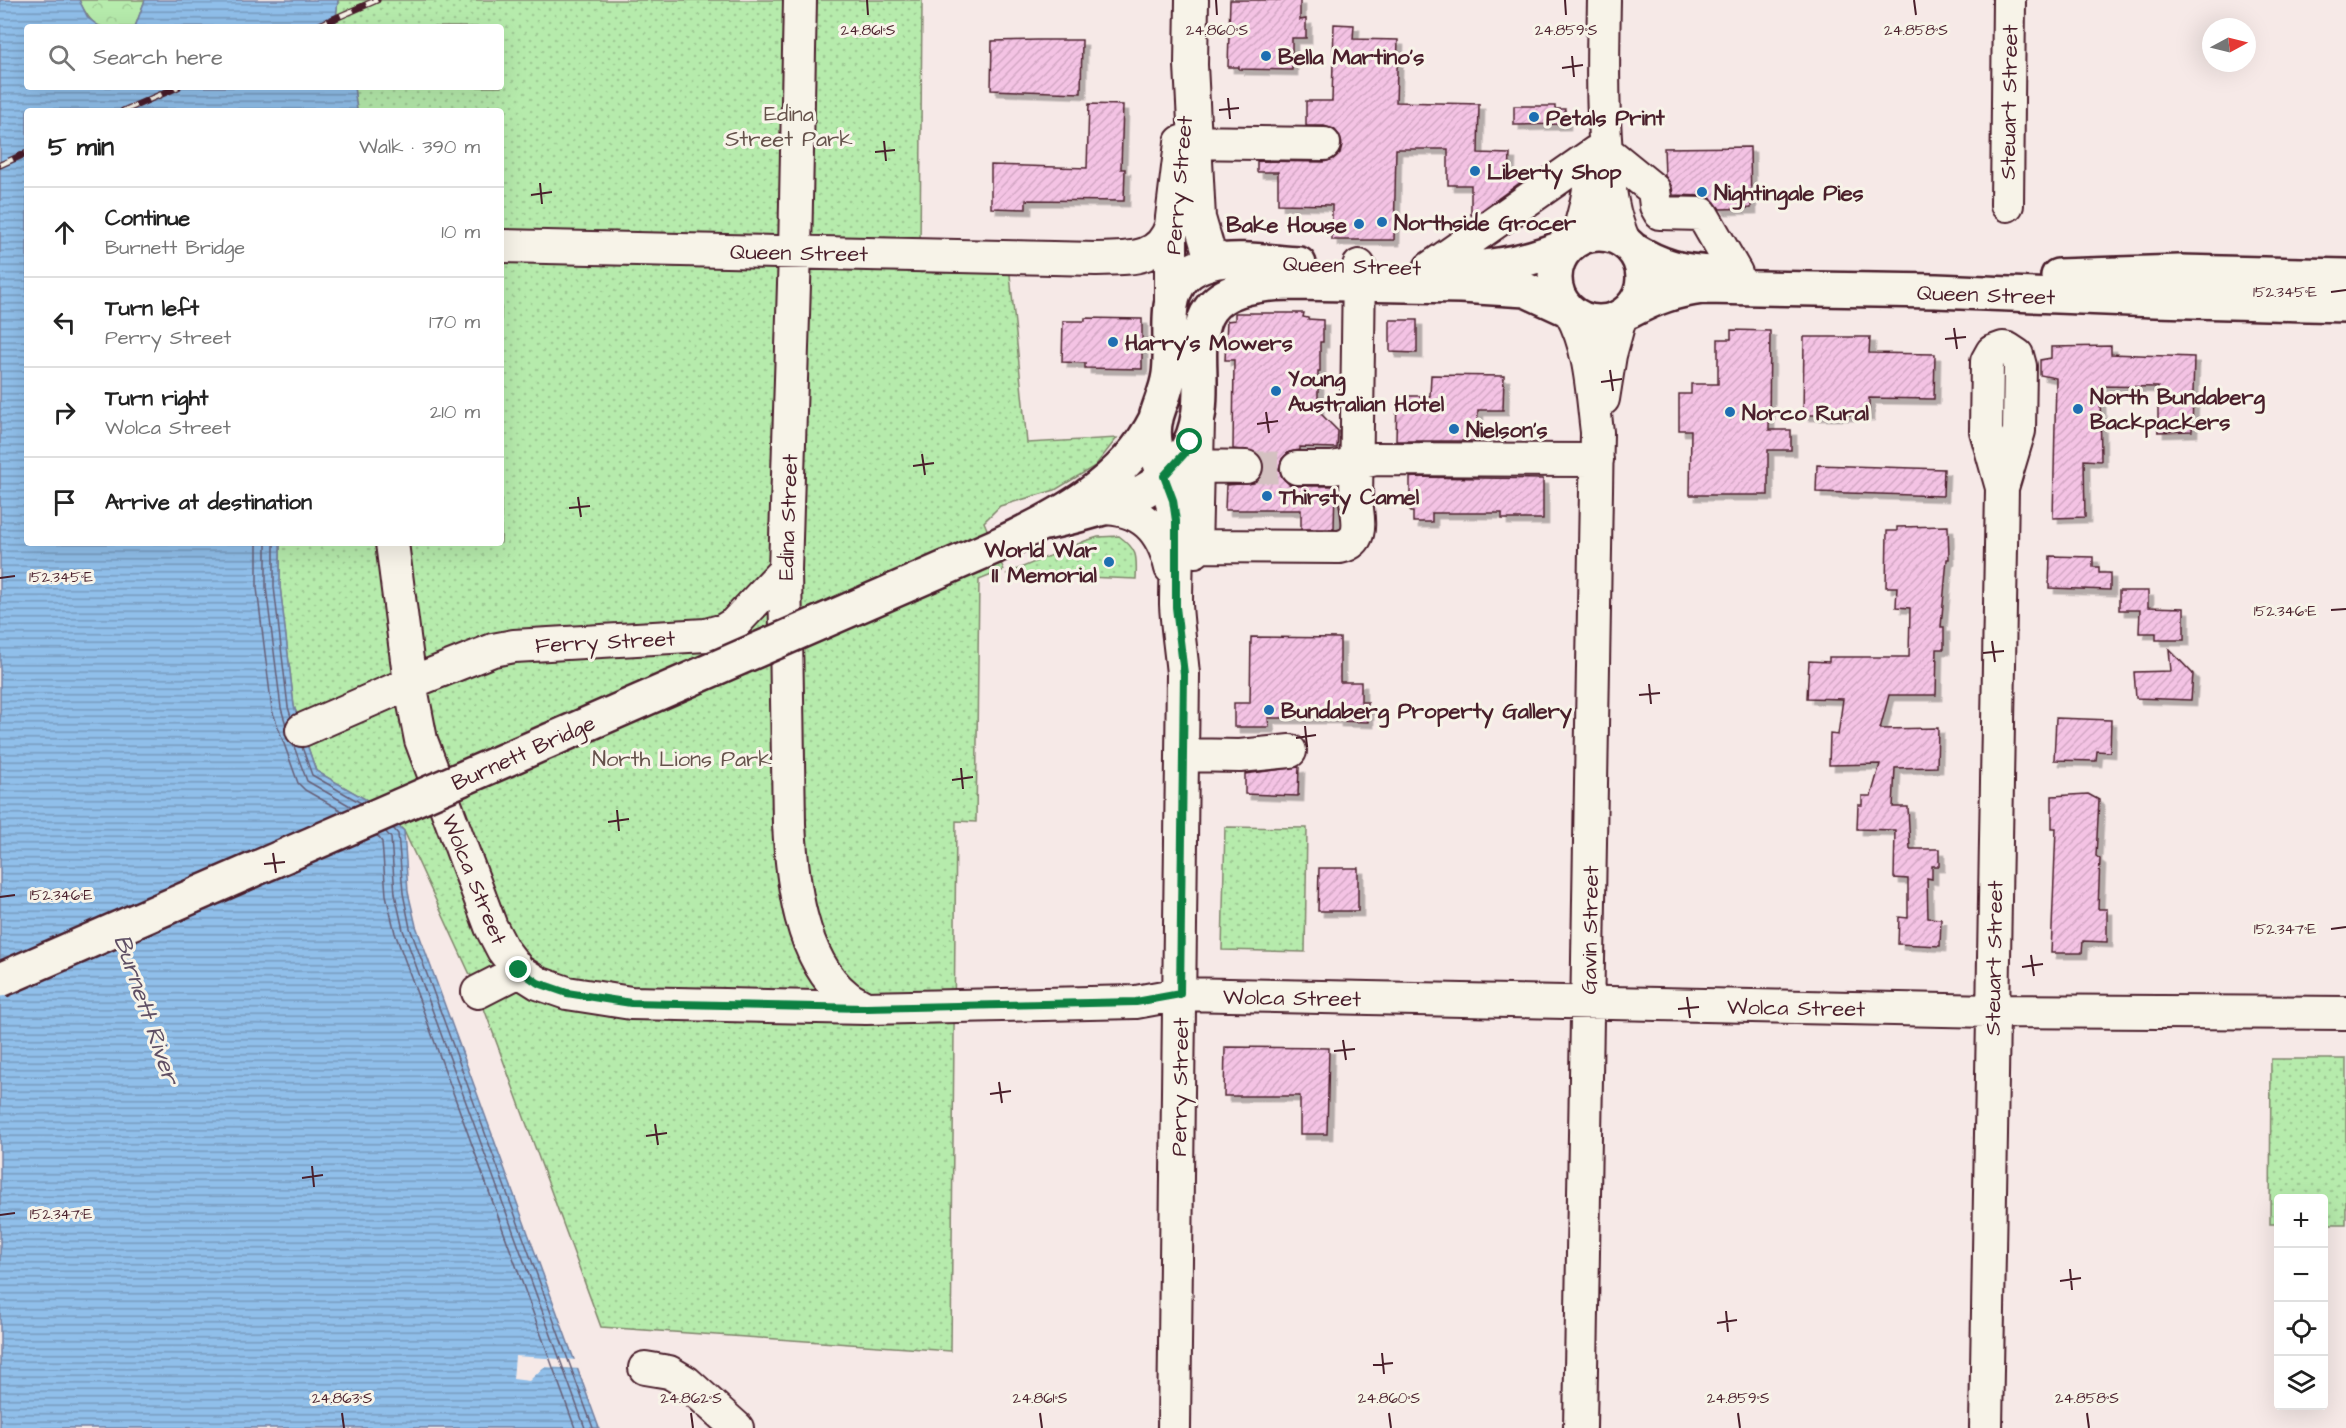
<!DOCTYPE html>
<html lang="en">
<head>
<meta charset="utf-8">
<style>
  :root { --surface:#fff; --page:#f2f2f2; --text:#222; --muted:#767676; --line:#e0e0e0 }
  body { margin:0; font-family:"Architects Daughter",sans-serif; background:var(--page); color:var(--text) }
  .controls { position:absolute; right:18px; bottom:18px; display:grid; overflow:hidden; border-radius:6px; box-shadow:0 6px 24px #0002 }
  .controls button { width:54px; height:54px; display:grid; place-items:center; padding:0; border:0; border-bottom:2px solid var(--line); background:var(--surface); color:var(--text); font:30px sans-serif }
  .compass { position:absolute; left:2202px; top:18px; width:54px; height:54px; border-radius:50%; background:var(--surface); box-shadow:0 6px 24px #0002; rotate:83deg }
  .stop { position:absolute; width:18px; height:18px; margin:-14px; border:4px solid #0b8043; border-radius:50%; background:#fff }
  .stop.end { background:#0b8043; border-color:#fff; box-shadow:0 2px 6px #0008 }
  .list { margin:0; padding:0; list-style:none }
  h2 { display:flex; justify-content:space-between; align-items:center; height:78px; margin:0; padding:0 24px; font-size:26px }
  h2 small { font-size:20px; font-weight:400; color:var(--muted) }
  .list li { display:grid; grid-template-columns:39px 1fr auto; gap:18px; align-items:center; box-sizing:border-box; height:90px; padding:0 24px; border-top:2px solid var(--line) }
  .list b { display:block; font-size:22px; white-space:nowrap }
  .list p { margin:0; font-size:20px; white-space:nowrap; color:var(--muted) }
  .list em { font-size:20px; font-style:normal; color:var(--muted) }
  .icon { flex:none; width:33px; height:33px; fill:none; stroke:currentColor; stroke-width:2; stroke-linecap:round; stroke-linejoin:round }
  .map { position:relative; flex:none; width:2346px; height:1428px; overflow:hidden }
  .search { position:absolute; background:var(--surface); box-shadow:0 6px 24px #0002; left:24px; top:24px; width:480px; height:66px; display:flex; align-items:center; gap:15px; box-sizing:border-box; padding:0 21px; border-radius:6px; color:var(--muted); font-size:22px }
  .panel { position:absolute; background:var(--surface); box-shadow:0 6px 24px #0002; left:24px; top:108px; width:480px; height:438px; border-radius:6px }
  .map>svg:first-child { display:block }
</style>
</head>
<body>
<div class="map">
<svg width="2346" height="1428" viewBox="0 0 2346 1428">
  <defs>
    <pattern id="grass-dots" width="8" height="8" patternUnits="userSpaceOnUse" patternTransform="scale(1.5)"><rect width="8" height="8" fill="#b6ebac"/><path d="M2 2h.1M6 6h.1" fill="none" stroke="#9ec994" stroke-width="1.8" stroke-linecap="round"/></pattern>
    <pattern id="forest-crowns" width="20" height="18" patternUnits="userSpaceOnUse" patternTransform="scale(1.5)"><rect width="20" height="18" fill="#b6ebac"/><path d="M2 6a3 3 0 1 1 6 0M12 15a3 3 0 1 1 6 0" fill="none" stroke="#9ec994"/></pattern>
    <pattern id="water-rules" width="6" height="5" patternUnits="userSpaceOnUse" patternTransform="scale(1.5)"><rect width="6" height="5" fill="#90bfea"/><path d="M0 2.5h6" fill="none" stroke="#789bbe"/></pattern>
    <pattern id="building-hatch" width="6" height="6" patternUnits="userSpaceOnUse" patternTransform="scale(1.5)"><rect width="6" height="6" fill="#f4c3e4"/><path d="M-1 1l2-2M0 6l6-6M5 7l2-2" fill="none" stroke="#d3a7c4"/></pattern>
    <filter id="shadow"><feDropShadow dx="5.5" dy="5.5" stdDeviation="0" flood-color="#0004"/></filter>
  </defs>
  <rect width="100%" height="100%" fill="#f6e9e7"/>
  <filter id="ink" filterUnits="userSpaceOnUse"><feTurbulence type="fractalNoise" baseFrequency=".0167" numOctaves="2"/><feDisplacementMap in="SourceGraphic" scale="12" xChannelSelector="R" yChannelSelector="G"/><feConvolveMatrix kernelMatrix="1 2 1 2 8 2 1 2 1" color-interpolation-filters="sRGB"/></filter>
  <g filter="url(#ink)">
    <path fill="url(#grass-dots)" stroke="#80856c" stroke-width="1.5" d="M338,0H922L920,252L1008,255L1027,443L1117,438L1095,466L1055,490L1000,506L984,522L1004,570L979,580L976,822L956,821L951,1351L601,1327L478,992L404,831L381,808L316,771L294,706L280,586V543H501V111H357L354,87H501V27H335Z
      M1119,536C1138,550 1137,556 1136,579L1006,574L1085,541L1098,537Z
      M1225,827L1307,828L1305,952L1222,950Z
      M2271,1059H2346V1224H2324V1198H2278V1224H2270Z"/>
    <path fill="url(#forest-crowns)" stroke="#80856c" stroke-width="1.5" d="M79,0H145L135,27C101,27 95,34 79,0Z"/>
    <path fill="url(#water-rules)" stroke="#747f9e" stroke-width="1.5" d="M0,0H79L88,18L100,27H27V87H354L357,111H27V543H280V586L294,706L316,771L381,808L404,831L408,892L416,926L599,1428H0Z
      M145,0H338L335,27H135Z"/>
    <path fill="#f6e9e7" d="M515,1356L578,1360L581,1369L544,1367L529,1381L513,1379Z"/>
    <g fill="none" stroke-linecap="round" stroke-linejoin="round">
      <path stroke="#665f77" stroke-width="1.5" d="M257,543V588L272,710L298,783L305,790L342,811
        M266,543V587L281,708L286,725
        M274,543V587L288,707L291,717
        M293,744L307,781L352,807
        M302,747L312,775L361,803
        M393,828L398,834L403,893L410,928L593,1428
        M386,832L391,838L395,894L403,930L585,1428
        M377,835L382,842L386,895L395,933L575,1428"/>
    </g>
    <path fill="url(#building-hatch)" stroke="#4a1f2b" stroke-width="1.5" filter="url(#shadow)" d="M1230,0H1300V20L1306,19V38H1292V70L1239,69V67H1228Z
      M1334,24L1354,25L1353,39L1398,40L1396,102L1479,104L1478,153L1510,154L1509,177H1528L1475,215H1471V185H1448V149H1396L1394,240H1332V205L1278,204V172H1257V161L1324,162L1333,159L1340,153L1342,145L1340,136L1334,129L1324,126H1306V101H1332Z
      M1038,40H1082L1081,93L991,90L992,41Z
      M1089,104L1123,105L1121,169H1125L1124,201L1026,200V209L991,208V165L1087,168Z
      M1514,106H1555V109H1565V124L1514,125Z
      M1750,147L1751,208L1720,209L1712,199L1703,196L1673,195L1672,187L1665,176L1664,148Z
      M1235,313H1304L1303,317L1308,318V319L1323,320V342H1320V371H1318V411L1338,431L1337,448L1300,447V450L1289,452L1282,459L1279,469L1282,477L1289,484L1297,486H1335L1334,529H1301V510H1225L1226,485L1254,483L1261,477L1264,468L1262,459L1256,452L1233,449L1234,360H1225L1227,321L1235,320Z
      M1085,318L1142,319V369L1085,368V363L1062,362L1063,321H1085Z
      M1390,320H1417V353L1390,352Z
      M1731,330L1770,331L1769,430H1791V450H1768V495H1690L1691,430H1679V394H1691V384H1718V339H1731Z
      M1804,337H1870L1869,353L1935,354L1934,399L1869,398V415H1803Z
      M2111,346V354L2194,357L2192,431L2158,432V387L2100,386L2101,461L2084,460L2085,517L2053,518L2056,378L2040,375V360L2051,358V347Z
      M1431,375L1504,376L1503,410H1478L1477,441H1396L1397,396H1430Z
      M1817,465L1944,469L1943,496L1816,492Z
      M1410,477L1543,479V519H1502V513H1432V522H1413V512H1410Z
      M1948,526L1949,559H1947L1941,627H1944V649H1937L1936,695H1889L1880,729L1938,728L1937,767L1895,768L1893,807H1908L1910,849H1939V866H1932V879L1927,878L1928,918L1941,919L1940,946L1898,944L1899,917L1908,918V879L1894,878L1895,830L1857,829L1858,805H1862V796H1871L1880,764L1829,765L1830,734L1838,735L1843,699L1807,698L1809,661L1829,662V657H1909L1910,608L1896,607L1897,587H1886L1887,531H1897V527Z
      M2050,556L2093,557V567H2099V573H2110V590L2049,588Z
      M2119,591H2148V607L2184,608V640H2156V633H2139L2140,610H2119Z
      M1251,637L1340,638V682H1361V702H1368V722L1336,721V718H1268L1269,727H1234V703H1250Z
      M2169,649L2193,674L2191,700L2136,698L2134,672L2171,671Z
      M2056,718L2111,720L2110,752L2097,751L2096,761L2054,760Z
      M1299,767L1298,796L1245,794V774Z
      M2088,794L2099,800L2096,856L2100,859L2098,909H2107V942L2083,941L2082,953H2051L2056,828H2052V796Z
      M1319,868H1358V911H1318Z
      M1225,1047L1329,1048L1327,1134H1300V1096H1224Z"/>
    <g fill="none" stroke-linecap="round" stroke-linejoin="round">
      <path stroke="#d4c1c1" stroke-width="32" stroke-dasharray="32 16" stroke-linecap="butt" d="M1246,467L1297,468"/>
      <g stroke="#4a1f2b" stroke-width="36">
        <path id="minor" d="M800,0L795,252L785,570L789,824C792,879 800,959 846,996C852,1001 859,1004 866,1008
          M1192,0L1191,65L1199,218L1208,249L1212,255L1222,260
          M1604,0C1603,51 1602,102 1606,153C1609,185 1611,213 1625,243
          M1181,142L1324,144
          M1606,151L1654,190L1656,206L1660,213L1702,214L1736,273
          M2007,205L2009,0
          M1577,240L1586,205L1596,154
          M501,246L1096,259C1128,258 1160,261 1171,226
          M1430,268L1596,152
          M1171,306V226L1181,143
          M1571,313C1591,349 1592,392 1597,432L1580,1428
          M1603,399L1610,355L1620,318
          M1198,466L1246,467
          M1297,468H1333L1376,459L1597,460
          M1164,476C1181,520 1176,559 1176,604C1177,627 1181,651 1183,674L1174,1428
          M1101,508C1142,508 1162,530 1171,568
          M392,543L410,683L421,740L491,927L503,950L519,971L538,983L567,993L631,1003L866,1008L1136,1002L1180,994L1992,1011L2346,1013
          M1195,546L1340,547C1365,541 1358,520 1356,501L1359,266
          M1195,551L1198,420
          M302,730L410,683L493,650L514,646L706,635L724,630L734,624L785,570
          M1183,755L1240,756L1290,751
          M478,992L519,971
          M645,1368L669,1372L686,1382L737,1428
          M1986,1428L2002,488L2019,431L2020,366L2017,355L2008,349L2003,348L1992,352L1987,361L1986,431L2002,488"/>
      </g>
      <g stroke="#4a1f2b" stroke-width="38">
        <path id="major" d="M1555 278a44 44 0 1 1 88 0a44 44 0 1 1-88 0Z
          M1632,249C1661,267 1682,272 1716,273
          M1458,268C1499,268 1531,260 1569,245
          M2058,276L2180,272L2346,276
          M1630,311C1656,297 1674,291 1703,287L1936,291L2155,300L2346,305
          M1164,476C1158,457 1151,438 1156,418C1160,403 1167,390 1169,374C1172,351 1168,328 1171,306C1181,243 1255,262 1299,264
          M1046,523C1093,512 1155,499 1183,456C1233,381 1141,284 1294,283L1461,286L1526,290L1565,308
          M996,546C1058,517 1124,483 1156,419"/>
      </g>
      <use href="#minor" stroke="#f7f3e8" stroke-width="32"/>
      <use href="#major" stroke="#f7f3e8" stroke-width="33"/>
      <g stroke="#4a1f2b" stroke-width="7">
        <path id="rail" d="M315,27L377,0
          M123,111L178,87
          M0,165L27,153"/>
      </g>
      <use href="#rail" stroke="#f7f3e8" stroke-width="4.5" stroke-dasharray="14" stroke-linecap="butt"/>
      <g stroke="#4a1f2b" stroke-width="38" stroke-linecap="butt">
        <path id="major-bridge" d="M0,980L996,546"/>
      </g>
      <use href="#major-bridge" stroke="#f7f3e8" stroke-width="33"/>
    </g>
  </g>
  <g fill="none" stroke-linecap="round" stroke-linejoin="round" filter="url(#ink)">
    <path stroke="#0b8043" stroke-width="8" d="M519,970L538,983L567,993L631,1003L866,1008L1136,1002L1180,994L1184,674L1176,607V521L1173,500L1164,476L1184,454L1190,442"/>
  </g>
  <path fill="none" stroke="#4a1f2b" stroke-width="2" d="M867,0L868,15M1216,0L1217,15M1565,0L1566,15M1914,0L1916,15M1572,56L1574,77M1562,68L1583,65M1228,98L1230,119M1219,110L1239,108M884,141L886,161M875,152L895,150M540,183L542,204M531,195L552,192M2331,292L2346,290M1954,328L1957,349M1945,339L1966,337M1610,370L1613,391M1601,382L1622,379M1266,412L1269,433M1257,424L1278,421M922,454L925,475M913,466L934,463M578,497L581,517M569,508L590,506M0,578L15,576M2331,610L2346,609M1992,641L1995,662M1983,653L2004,651M1649,684L1651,704M1639,695L1660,693M1305,726L1307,747M1296,738L1316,735M961,768L963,789M952,780L973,777M617,810L619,831M608,822L629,819M273,853L276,873M264,864L285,862M0,897L15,895M2331,929L2346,927M2031,955L2034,976M2022,967L2043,964M1687,997L1690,1018M1678,1009L1699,1007M1343,1040L1346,1060M1334,1051L1355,1049M999,1082L1002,1103M990,1094L1011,1091M655,1124L658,1145M646,1136L667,1133M312,1166L314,1187M302,1178L323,1175M0,1215L15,1213M2070,1269L2072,1290M2060,1281L2081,1278M1726,1311L1728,1332M1717,1323L1737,1320M1382,1353L1384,1374M1373,1365L1393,1363M342,1413L344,1428M691,1413L693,1428M1040,1413L1042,1428M1389,1413L1391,1428M1738,1413L1740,1428M2087,1413L2089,1428"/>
  <g fill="#1f6fb2" stroke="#f7f3e8" stroke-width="2">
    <circle cx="1266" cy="56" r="6"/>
    <circle cx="1534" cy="117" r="6"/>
    <circle cx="1475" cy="171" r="6"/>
    <circle cx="1702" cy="192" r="6"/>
    <circle cx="1382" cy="222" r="6"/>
    <circle cx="1359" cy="224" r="6"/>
    <circle cx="1113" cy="342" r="6"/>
    <circle cx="1276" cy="391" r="6"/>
    <circle cx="2078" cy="409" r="6"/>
    <circle cx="1730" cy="412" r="6"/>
    <circle cx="1454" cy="429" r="6"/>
    <circle cx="1267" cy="496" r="6"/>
    <circle cx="1109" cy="562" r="6"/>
    <circle cx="1269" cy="710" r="6"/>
  </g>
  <g text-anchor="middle" stroke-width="6" stroke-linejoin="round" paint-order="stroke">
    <g font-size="22" font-weight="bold" fill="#4a1f2b" stroke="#f7f3e8" text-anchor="start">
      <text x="1278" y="64">Bella Martino's</text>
      <text x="1546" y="125">Petals Print</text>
      <text x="1487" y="179">Liberty Shop</text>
      <text x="1714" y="200">Nightingale Pies</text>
      <text x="1394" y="230">Northside Grocer</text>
      <text x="1347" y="232" text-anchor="end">Bake House</text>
      <text x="1125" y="350">Harry's Mowers</text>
      <text x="1288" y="386">Young<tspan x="1288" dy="25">Australian Hotel</tspan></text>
      <text x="2090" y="404">North Bundaberg<tspan x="2090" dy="25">Backpackers</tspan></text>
      <text x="1742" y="420">Norco Rural</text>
      <text x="1466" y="437">Nielson's</text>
      <text x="1279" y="504">Thirsty Camel</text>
      <text x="1097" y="557" text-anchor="end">World War<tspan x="1097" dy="25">II Memorial</tspan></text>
      <text x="1281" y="718">Bundaberg Property Gallery</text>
    </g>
    <g font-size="22" fill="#4a1f2b" stroke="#f7f3e8">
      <text transform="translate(2008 102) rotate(-89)" y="8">Steuart Street</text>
      <text transform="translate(1178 185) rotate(-85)" y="8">Perry Street</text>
      <text transform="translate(799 252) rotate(1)" y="8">Queen Street</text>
      <text transform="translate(1352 265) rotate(2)" y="8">Queen Street</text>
      <text transform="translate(1986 294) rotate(2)" y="8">Queen Street</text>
      <text transform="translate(787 517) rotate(-88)" y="8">Edina Street</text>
      <text transform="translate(605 641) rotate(-3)" y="8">Ferry Street</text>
      <text transform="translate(523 752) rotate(-24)" y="8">Burnett Bridge</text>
      <text transform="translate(475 879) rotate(68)" y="8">Wolca Street</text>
      <text transform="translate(1589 930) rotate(-89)" y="8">Gavin Street</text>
      <text transform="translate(1993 958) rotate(-89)" y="8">Steuart Street</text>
      <text transform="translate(1292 997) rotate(1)" y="8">Wolca Street</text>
      <text transform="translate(1796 1007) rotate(1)" y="8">Wolca Street</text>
      <text transform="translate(1179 1087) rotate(-89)" y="8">Perry Street</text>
    </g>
    <g font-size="22" fill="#65524b" stroke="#f7f3e8">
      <text x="789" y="121">Edina<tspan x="789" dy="25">Street Park</tspan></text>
      <text x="682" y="766">North Lions Park</text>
    </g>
    <g font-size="24" font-style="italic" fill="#5f4f64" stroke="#f7f3e8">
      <text transform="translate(147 1009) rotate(71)" y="8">Burnett River</text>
    </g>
  </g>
  <g font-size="15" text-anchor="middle" fill="#4a1f2b" stroke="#f7f3e8" stroke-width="6" stroke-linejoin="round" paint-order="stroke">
    <text x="868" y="35">24.861°S</text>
    <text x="1217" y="35">24.860°S</text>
    <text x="1566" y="35">24.859°S</text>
    <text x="1916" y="35">24.858°S</text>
    <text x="2285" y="297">152.345°E</text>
    <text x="61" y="582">152.345°E</text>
    <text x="2285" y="616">152.346°E</text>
    <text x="61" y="900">152.346°E</text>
    <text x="2285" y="934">152.347°E</text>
    <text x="61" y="1219">152.347°E</text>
    <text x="342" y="1403">24.863°S</text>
    <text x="691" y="1403">24.862°S</text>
    <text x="1040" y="1403">24.861°S</text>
    <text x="1389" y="1403">24.860°S</text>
    <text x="1738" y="1403">24.859°S</text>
    <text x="2087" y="1403">24.858°S</text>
  </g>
</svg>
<div class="controls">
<button>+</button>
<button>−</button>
<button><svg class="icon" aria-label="locate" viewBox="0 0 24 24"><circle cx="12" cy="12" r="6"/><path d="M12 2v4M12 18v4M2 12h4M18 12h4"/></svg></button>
<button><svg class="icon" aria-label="layers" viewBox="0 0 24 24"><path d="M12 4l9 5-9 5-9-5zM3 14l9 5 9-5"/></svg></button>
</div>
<svg class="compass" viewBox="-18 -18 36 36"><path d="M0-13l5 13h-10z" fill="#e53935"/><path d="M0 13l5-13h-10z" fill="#767676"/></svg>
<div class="stop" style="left:1190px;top:442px"></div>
<div class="stop end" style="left:519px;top:970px"></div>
<div class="search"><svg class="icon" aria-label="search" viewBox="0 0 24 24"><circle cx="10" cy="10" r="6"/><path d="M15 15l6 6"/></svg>Search here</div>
<section class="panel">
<h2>5 min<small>Walk · 390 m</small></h2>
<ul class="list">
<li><svg class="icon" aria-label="ahead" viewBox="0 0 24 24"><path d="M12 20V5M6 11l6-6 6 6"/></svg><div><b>Continue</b><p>Burnett Bridge</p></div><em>10 m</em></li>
<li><svg class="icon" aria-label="left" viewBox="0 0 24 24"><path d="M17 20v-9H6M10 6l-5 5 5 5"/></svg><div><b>Turn left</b><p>Perry Street</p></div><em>170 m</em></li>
<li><svg class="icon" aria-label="right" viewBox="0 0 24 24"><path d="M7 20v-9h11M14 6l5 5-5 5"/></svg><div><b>Turn right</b><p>Wolca Street</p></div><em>210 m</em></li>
<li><svg class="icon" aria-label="arrive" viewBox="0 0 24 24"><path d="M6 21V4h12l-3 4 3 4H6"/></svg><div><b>Arrive at destination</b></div></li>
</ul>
</section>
</div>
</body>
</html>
